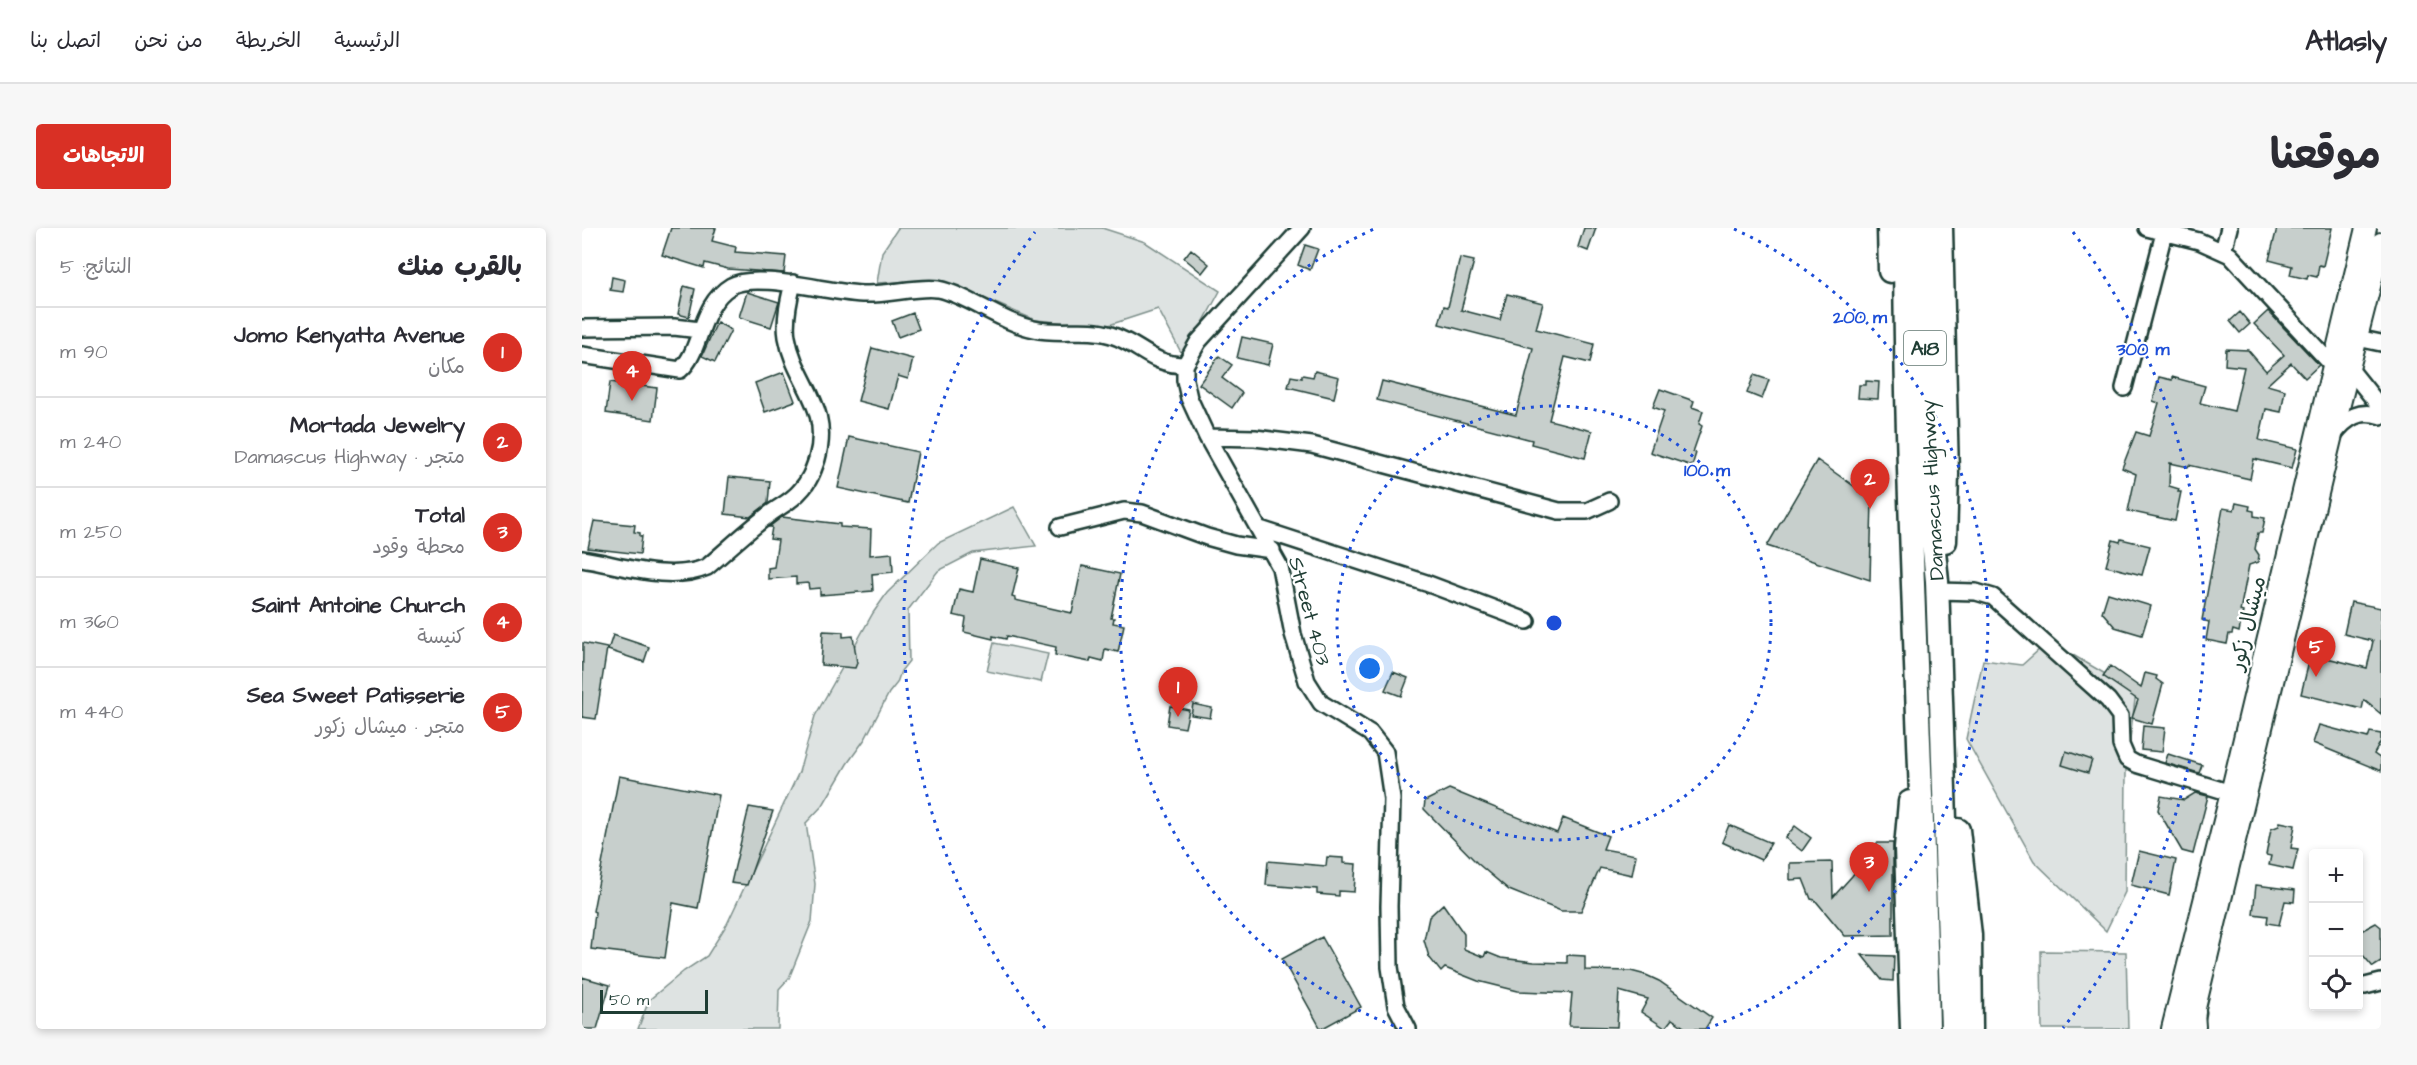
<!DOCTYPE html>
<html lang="ar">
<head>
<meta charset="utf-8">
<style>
  :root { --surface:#fff; --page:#f7f7f7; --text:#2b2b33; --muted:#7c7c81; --line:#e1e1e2; --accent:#d93025 }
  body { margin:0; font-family:"Architects Daughter","Playpen Sans Arabic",sans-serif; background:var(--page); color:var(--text); direction:rtl }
  .controls { position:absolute; right:18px; bottom:18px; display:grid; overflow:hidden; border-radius:6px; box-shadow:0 3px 9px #0003 }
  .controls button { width:54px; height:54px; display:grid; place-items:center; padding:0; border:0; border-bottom:2px solid var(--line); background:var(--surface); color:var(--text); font:30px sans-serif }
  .scale { position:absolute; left:18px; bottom:15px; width:108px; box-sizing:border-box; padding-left:6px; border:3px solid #1f3d34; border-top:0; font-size:16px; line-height:21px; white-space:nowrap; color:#1f3d34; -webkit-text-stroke:4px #fff; paint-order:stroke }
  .you { position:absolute; left:788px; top:441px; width:21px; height:21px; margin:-15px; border:4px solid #fff; border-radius:50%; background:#1a73e8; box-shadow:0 0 0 9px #1a73e833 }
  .badge { display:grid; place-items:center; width:39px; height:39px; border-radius:50%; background:var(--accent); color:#fff; font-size:20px; font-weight:700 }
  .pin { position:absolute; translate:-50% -50px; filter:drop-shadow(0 2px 3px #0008) }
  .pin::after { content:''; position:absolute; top:32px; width:21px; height:18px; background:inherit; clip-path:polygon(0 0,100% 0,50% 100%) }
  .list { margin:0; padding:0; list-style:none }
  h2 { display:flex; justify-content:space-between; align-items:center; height:78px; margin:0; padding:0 24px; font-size:26px }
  h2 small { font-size:20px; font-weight:400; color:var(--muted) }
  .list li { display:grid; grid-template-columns:39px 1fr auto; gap:18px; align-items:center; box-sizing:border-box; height:90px; padding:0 24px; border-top:2px solid var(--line) }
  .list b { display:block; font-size:22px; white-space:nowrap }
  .list p { margin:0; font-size:20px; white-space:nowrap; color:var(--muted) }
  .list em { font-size:20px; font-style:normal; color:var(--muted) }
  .icon { flex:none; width:33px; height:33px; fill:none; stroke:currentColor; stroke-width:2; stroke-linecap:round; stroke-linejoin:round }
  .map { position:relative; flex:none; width:1799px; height:801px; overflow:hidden; direction:ltr; border-radius:6px }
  header { display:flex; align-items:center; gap:36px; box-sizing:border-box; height:84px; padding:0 30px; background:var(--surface); border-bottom:2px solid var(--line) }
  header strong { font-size:28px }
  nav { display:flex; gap:33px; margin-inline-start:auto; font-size:21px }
  .intro { display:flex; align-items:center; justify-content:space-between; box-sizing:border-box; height:144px; padding:0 36px }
  h1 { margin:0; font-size:42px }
  .button { padding:15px 27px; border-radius:6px; background:var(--accent); color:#fff; font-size:21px; font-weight:700 }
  main { display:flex; gap:36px; padding:0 36px }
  aside { flex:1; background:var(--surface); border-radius:6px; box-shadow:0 3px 9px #0003 }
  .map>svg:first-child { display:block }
</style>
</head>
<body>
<header>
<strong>Atlasly</strong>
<nav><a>الرئيسية</a><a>الخريطة</a><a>من نحن</a><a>اتصل بنا</a></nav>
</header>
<div class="intro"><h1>موقعنا</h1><a class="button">الاتجاهات</a></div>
<main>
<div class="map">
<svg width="1799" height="801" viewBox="0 0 1799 801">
  <rect width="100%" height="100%" fill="#fff"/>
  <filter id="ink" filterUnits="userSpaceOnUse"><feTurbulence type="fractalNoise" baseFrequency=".0167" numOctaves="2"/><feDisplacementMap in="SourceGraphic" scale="12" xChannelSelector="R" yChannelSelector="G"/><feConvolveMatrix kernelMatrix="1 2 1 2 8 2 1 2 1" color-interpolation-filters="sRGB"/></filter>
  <g filter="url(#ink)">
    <path fill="#dee3e2" stroke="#7e908b" stroke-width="1.5" d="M316,0H520L563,14L638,63L602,130L576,81L524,98L453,92L367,55L350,52L295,55L300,24Z
      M432,279L454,318L391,325L356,343L326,382L327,433L319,443L315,455L307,465L283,511L265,536L241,577L224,595L233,656L230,693L207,750L197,761L196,801H56L67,772L102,743L125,728L145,696L217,544L233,488L291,385L305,365L356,315Z
      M1467,413L1554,464L1544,542L1543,664L1524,703L1452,633L1384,511L1401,432L1440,437Z
      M412,415L466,426L459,454L405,443Z
      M1459,723L1544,724L1546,801H1460Z"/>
    <path fill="#c7cfcc" stroke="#1f3d34" stroke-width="1.5" d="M89,0H134L130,13L154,19L153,24L204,28L202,45L146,41L123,35L122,40L80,27Z
      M1002,0H1014L1006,23L996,19Z
      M1695,0H1750L1741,38L1737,37L1735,49L1726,47L1725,51L1708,47L1710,38L1687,32Z
      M723,17L736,21L728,42L716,37Z
      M609,21L627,36L620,45L602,30Z
      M878,30L892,33L879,82L918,92L925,66L961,75L954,101L1012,116L1008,135L983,129L967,192L1010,203L1003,230L949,216L950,212L795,172L800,153L934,187L951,120L857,96L862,78L866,79Z
      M30,49L43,52L41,64L28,62Z
      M102,58L113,61L107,89L96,86Z
      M165,64L197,74L189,99L157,89Z
      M1686,83L1737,137L1723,150L1709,135L1685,157L1703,162L1699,184L1684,181L1677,212L1715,221L1710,240L1672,231L1668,251L1607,237L1606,239L1588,235L1587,258L1597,261L1596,264H1599L1593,293L1546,283L1554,246L1540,240L1554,204L1567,208L1577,175L1571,173L1577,149L1590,152V149L1623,158L1618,175L1652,183L1662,139L1643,137L1644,121L1666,122L1684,143L1702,127L1672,96Z
      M1658,84L1668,96L1658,105L1648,93Z
      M331,85L337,101L316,109L310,93Z
      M135,94L149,102L133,134L120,128Z
      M660,109L691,116L686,137L655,130Z
      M290,120L331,131L326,151L316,148L307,181L276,173Z
      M637,128L650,137L640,150L660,165L650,180L617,156Z
      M733,143L757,149L752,170L706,159L709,148L720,150V147L731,149Z
      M202,144L213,173L183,184L173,155Z
      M1172,147L1187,152L1180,171L1165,165Z
      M1284,153L1297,154L1296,171L1276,170L1277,157H1284Z
      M28,154L75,160L71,192L24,185Z
      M1078,161L1112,173L1110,179L1121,183L1117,196L1120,198L1111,224L1114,225L1110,238L1068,224L1082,183L1071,179Z
      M267,209L336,224L326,275L256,260Z
      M1235,232L1290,271L1288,352L1185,318Z
      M147,249L188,253L186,275L168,289L143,286Z
      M1654,275L1668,278L1667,282L1672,283V288L1683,290L1680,305H1676L1673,321L1677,327L1676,334L1667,337L1658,383L1661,384L1657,404L1651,402L1650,406H1647L1645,416L1624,412L1627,394L1620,392L1641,280L1652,282Z
      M200,289L258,296V299L289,301L288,327L310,325L311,344L290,346L291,363L238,367V360L227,361L226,355L214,356V349L186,351V340L192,339L196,312L188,311L190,299H187Z
      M12,293L53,297L52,304L58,305V308H60L58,326L6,320Z
      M1539,311L1568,318L1560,347L1524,338L1531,312L1538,314Z
      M398,331L437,340L430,369L433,370V372L490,385L500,338L538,346L529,390H532L531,395L542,397L536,424L523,421L521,433L509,430L508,434L473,427L474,419L425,408L424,411L411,408V411L382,404L384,390L371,387L377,361L391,364Z
      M1526,365L1569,378L1560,407L1533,399L1520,384Z
      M1769,374L1799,380V486L1782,472L1780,481L1719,466L1729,426L1785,440L1791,413L1762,406Z
      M241,403L261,404V409L271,408L275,435L273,440L239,437Z
      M31,407L67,419L62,434L26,422Z
      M1,415L25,420L14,491L0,489Z
      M1528,438L1559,460L1563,445L1575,448L1574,451L1581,456L1570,496L1550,490L1556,472L1521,448Z
      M811,444L826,450L819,468L803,462Z
      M611,476L630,480L628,490L609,487Z
      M588,478L607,482L603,500L585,497Z
      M1737,497L1786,510L1788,504L1799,506V513L1792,526L1799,531V543L1731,515Z
      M1561,498L1583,500L1580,524L1559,522Z
      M1484,523L1510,532L1506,545L1480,537Z
      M1586,526L1620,537L1617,545L1583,535Z
      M37,548L137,567L116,680L91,675L83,730L9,721L13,684L11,683Z
      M867,561L975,605L981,590L1026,608L1021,621L1054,627L1050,647L1018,640L999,683H979L927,662L895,635L842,581L843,573Z
      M1613,565L1626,568L1611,626L1600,623L1576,582L1579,568L1602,572Z
      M167,579L191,583L165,657L149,655Z
      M1698,594L1713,597L1709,620L1716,621L1711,642L1687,637L1689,628L1684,627L1689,601L1697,598Z
      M1147,597L1189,615L1179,632L1140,614Z
      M1213,598L1229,610L1220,623L1203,610Z
      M1295,615H1311V707L1263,708L1233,672L1229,671L1221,651L1208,652V635L1250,634L1251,669L1270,648Z
      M1557,623L1594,632L1587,667L1549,657Z
      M745,629L761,630V635L774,636L772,664L757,663V668L735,666V661L684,657L686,633L744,638Z
      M1674,657L1713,662L1712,674L1703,673L1697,697L1685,695L1686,688L1671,686Z
      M861,676L882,706V721L902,729L904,724L919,730L952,734L985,735V727L1003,728V742L1049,743L1064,747L1077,753L1130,790L1123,801H1105L1090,791L1083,800L1059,784L1066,771L1037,763L1035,799L987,798L990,765L936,763L896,753L863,740L859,744L847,729L842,712L847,689Z
      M1794,695L1799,699V734L1791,739L1780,726L1777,704Z
      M740,709L779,779L739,801L700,731Z
      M1280,727L1312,728L1311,753L1300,752Z
      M0,749L28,757L15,801H0Z"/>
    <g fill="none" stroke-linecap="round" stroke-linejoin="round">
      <g stroke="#1f3d34" stroke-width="20">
        <path id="minor" d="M720,0L616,114L603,137V152L607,170L625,209L698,339L711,406L725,453L739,475L788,505L803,524L810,571L807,678L808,739L814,778L826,801
          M1565,0L1617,13L1648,27L1752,139
          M1641,23L1647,0
          M0,100L92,99L118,102
          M1775,110L1799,115
          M0,127L98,142C120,124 117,77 149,58C175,43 251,66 283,66C305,67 336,58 356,61C386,67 418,94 452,101C477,107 505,99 529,107C558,116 569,137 603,137
          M1767,140L1799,180
          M1542,160L1582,5
          M1752,206C1765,189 1778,181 1799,188
          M625,209L673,210L730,217L977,283H1005L1027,273
          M478,299L542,283L560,285L625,309L654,317L690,322
          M678,301L844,355L945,393
          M0,331C39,337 87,355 125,339C145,322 164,304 185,288C196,279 209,274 218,263C227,254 231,243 235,231C250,177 213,156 205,109C202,92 207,71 211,55
          M1355,363L1394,364L1411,369L1526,472L1538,488L1539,517L1545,531L1554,536L1649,565
          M1783,758L1799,754"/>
      </g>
      <g stroke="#1f3d34" stroke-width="24">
        <path id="major" d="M1613,799L1612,784L1749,211L1799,15
          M1590,801L1649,565L1784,0"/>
      </g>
      <g stroke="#1f3d34" stroke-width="27">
        <path id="highway" d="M1307,0L1308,43
          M1323,0C1323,267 1341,534 1346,801
          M1341,0L1347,272L1355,353L1370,801
          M1359,0L1365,246L1363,313
          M1328,574L1324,620L1330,801
          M1376,602L1388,707L1389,801
          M1608,801L1612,784"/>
      </g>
      <use href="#minor" stroke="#fff" stroke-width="15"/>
      <use href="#major" stroke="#fff" stroke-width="20"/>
      <use href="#highway" stroke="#fff" stroke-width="22"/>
    </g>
  </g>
  <g fill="none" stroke="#1d4ed8" stroke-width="3" stroke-dasharray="3 6">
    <circle cx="972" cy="395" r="217"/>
    <path d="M820 801A433 433 0 0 1 792 1M1152 1A433 433 0 0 1 1124 801"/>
    <path d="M463 800A650 650 0 0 1 453 4M1491 4A650 650 0 0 1 1481 800"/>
  </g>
  <g text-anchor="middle" stroke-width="4.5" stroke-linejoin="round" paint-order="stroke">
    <rect fill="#fff" stroke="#627771" stroke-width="1.5" x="1322" y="103" width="42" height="34" rx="4.5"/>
    <g font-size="20" font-weight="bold" fill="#1f3d34">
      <text x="1343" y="127">A18</text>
    </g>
    <g font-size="21" fill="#1f3d34" stroke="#fff">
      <text transform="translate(1350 262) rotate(-93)" y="7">Damascus Highway</text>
      <text transform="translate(728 383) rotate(75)" y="7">Street 403</text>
      <text transform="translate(1665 395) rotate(-76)" y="7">ميشال زكور</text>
    </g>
  </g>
  <circle cx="972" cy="395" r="9" fill="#1d4ed8" stroke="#fff" stroke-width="3"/>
  <g font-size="18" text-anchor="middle" font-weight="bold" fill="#1d4ed8" stroke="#fff" stroke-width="4.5" stroke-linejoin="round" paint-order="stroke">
    <text x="1278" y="95">200 m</text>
    <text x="1561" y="127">300 m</text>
    <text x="1125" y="248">100 m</text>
  </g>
</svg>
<div class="controls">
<button>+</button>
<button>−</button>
<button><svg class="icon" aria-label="locate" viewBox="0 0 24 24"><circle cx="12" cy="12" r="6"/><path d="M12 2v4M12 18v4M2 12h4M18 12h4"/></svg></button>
</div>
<div class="scale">50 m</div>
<div class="you"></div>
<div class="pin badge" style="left:596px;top:489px">1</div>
<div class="pin badge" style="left:1288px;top:281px">2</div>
<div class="pin badge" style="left:1287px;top:664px">3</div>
<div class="pin badge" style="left:50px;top:173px">4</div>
<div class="pin badge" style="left:1734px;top:449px">5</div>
</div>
<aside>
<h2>بالقرب منك<small>النتائج: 5</small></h2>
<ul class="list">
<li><span class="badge">1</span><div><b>Jomo Kenyatta Avenue</b><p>مكان</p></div><em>90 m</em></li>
<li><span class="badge">2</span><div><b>Mortada Jewelry</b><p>متجر · Damascus Highway</p></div><em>240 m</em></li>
<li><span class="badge">3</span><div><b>Total</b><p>محطة وقود</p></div><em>250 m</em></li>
<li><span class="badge">4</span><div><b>Saint Antoine Church</b><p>كنيسة</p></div><em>360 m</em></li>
<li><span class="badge">5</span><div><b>Sea Sweet Patisserie</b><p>متجر · ميشال زكور</p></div><em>440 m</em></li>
</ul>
</aside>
</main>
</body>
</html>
